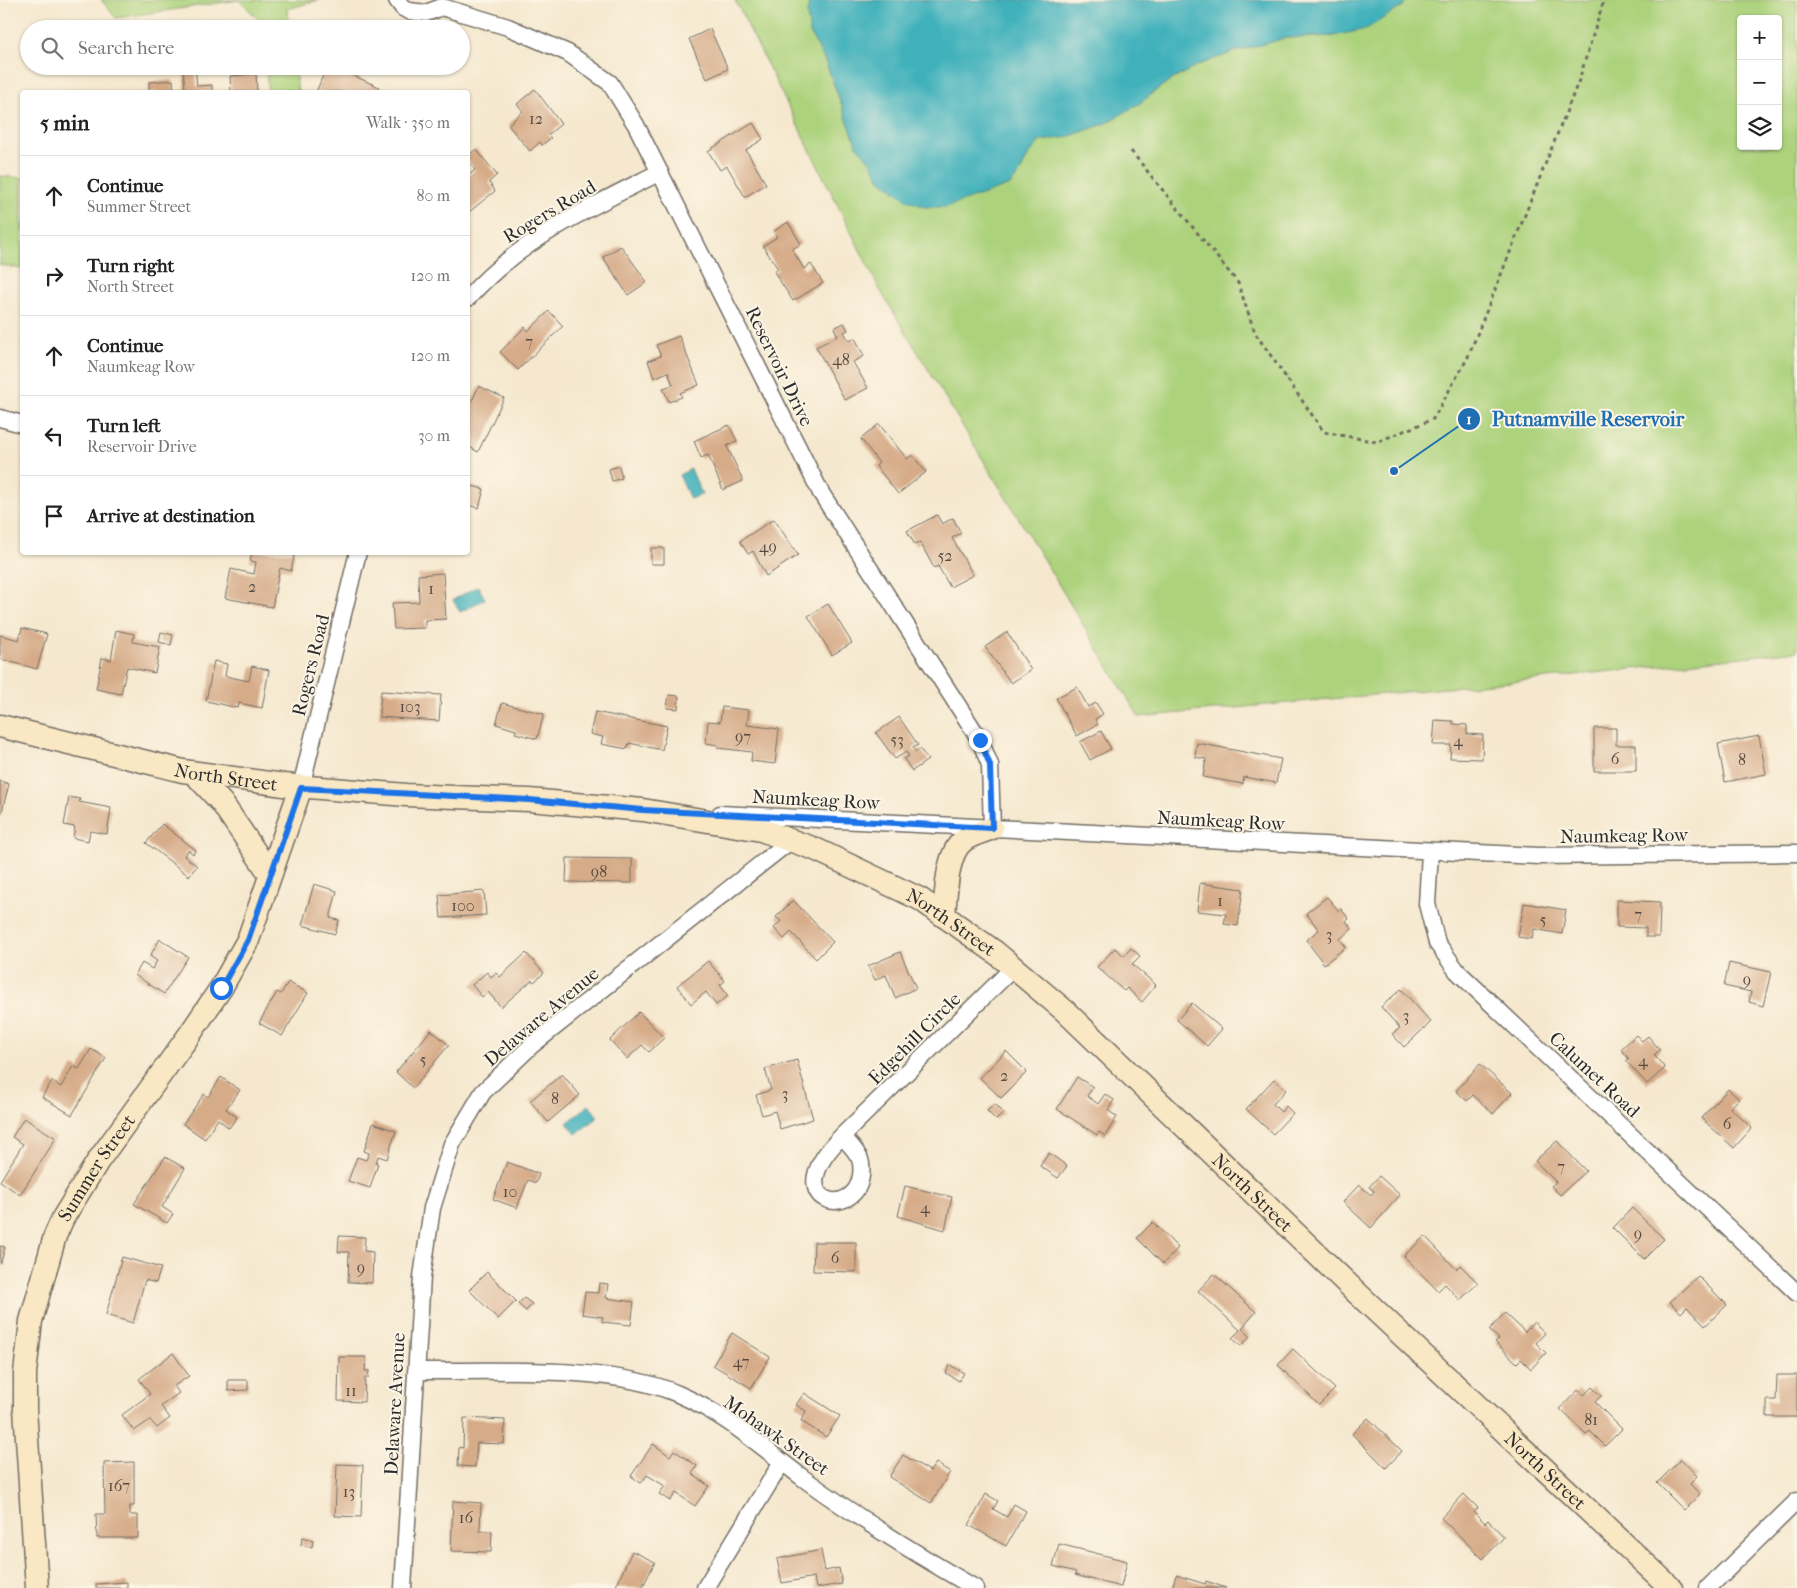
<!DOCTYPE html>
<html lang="en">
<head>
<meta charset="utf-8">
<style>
  :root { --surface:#fff; --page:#f2f2f2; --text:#222; --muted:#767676; --line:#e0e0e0 }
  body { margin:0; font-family:"IM FELL French Canon",serif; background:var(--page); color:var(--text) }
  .controls { position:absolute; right:15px; top:15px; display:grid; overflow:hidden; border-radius:5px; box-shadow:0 1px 4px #0004 }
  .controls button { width:45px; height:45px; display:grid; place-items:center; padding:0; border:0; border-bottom:1px solid var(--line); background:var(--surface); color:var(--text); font:25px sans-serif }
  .stop { position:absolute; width:15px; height:15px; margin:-11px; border:4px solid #1a73e8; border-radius:50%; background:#fff }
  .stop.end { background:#1a73e8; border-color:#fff; box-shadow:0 1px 5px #0008 }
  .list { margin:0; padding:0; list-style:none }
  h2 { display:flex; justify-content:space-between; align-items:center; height:65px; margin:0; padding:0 20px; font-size:21px }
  h2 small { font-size:16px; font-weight:400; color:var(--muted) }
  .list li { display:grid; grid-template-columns:32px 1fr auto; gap:15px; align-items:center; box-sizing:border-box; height:80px; padding:0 20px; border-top:1px solid var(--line) }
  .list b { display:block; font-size:19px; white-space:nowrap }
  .list p { margin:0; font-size:16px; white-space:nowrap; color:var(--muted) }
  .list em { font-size:16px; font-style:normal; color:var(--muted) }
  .icon { flex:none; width:28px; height:28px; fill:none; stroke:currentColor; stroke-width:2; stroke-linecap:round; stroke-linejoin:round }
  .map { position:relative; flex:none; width:1797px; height:1588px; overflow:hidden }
  .search { position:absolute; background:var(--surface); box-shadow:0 1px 4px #0004; left:20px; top:20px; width:450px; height:55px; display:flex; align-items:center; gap:12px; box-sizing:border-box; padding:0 18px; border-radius:28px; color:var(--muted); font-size:19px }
  .panel { position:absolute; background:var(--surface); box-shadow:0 1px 4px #0004; left:20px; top:90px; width:450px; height:465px; border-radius:5px }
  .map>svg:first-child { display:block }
</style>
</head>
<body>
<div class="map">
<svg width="1797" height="1588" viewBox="0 0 1797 1588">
  <rect width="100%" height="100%" fill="#fcf5e5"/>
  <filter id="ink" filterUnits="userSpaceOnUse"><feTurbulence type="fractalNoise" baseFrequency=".02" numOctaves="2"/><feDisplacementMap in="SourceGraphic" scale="10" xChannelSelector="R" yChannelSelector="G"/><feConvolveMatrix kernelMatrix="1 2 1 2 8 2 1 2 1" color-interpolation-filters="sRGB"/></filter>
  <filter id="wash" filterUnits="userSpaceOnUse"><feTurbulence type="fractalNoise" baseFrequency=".0096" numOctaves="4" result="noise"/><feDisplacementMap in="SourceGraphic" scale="20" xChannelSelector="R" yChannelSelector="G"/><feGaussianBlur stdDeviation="1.12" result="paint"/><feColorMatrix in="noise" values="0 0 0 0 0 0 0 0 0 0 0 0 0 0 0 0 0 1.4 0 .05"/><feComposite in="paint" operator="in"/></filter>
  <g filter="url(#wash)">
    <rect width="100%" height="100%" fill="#f5e8cf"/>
    <path fill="#acd27c" stroke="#6c7e54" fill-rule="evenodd" d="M101,0H319L287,9L289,29H261V22L239,0L116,18Z
      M735,0H810L807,13L810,33L826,63L857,146L870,161L880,180L946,206L977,195L1019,174L1029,154L1040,141L1067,137L1140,103L1163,85L1198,65L1234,52L1286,38L1334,36L1402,7L1407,0H1797V651L1511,682L1139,717L880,290ZM1741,19H1778V146H1741Z
      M266,66H294L298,92H268Z
      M0,176L22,178V269L0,265Z"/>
    <path fill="#41b1bb" stroke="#366e73" d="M810,0H1407L1402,7L1366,29L1334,36L1286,38L1234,52L1198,65L1163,85L1140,103L1107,123L1067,137L1040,141L1029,154L1019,174L1010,185L946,207H925L907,200L880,179L870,161L857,146L826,63L810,33L807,13Z
      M691,469L702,494L690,499L679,475Z
      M478,586L485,599L460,612L453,600Z
      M589,1105L598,1117L576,1134L567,1123Z"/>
    <g id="blocks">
      <path fill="#d6ab88" d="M710,29L728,69L707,79L689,39Z
        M195,66L197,86L212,85V92H177L185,90L183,67Z
        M327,66H332L379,87L376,92H316Z
        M256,74L257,92H231L230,76Z
        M173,80L174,92H149V82Z
        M535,89L561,124L548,135L551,138L542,145L540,142L530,151L508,125L523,111L517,104Z
        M753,123L763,139L746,150L766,184L745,197L727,166L720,170L708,151Z
        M476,149L497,175L489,182L495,191L469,212L468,176L475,170L468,160V156Z
        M788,222L801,244L792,249L804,269L811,264L823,283L793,301L774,272L778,269L763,246L777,237L773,232Z
        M621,246L647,282L628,295L603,257Z
        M549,311L563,326L518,370L500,352L525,327L528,331Z
        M844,323L848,330L844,332L849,341L855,338L864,356L853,362L868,388L845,400L816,347L838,336L834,328Z
        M679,336L699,385L680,393L682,397L669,402L663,388L673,385L668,372L654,378L648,361L661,356L656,345Z
        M479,386L504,398L478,452L468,446V409Z
        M879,424L907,459L912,455L926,472L898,494L876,466L879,463L861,439Z
        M729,425L737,441L727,446L743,481L723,490L708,455L701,458L694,441Z
        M619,466L622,478L612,481L609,469Z
        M468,485L484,489L479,508L468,505Z
        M937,515L942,524L953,518L961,533L952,538L973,575L950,587L938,566L934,568L920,542L915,545L907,531Z
        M774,519L798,555L766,576L753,551L748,554L740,541Z
        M651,548H664V564H651Z
        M252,552H295L291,571L280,568L272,607L225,598L231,569L254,574L256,562L250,561Z
        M443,573L446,619L425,620V628L394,629L392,603L419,602L418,575Z
        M828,604L852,643L832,655L808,616Z
        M22,628L47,634L37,669L0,659V635L19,640Z
        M116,630L134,634L133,642L160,647L155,673L127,667L121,694L96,689L102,658L111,660Z
        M161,632L173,635L171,645L159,642Z
        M1007,632L1031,670L1011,683L985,647Z
        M214,661L227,664L225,676L249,681L252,666L269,670L262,708L239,703L238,708L206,701Z
        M1077,687L1088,707L1096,703L1103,714L1095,719L1098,724L1077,736L1056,698Z
        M381,691L441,695L439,721L379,717Z
        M669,695L679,696L678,709L667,708Z
        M502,703L544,714L537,739L515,733L516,730L496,724Z
        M722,707L749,710L747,725L779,729L775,764L751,761L752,752L718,748V745L706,743L708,721L720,722Z
        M595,712L667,726L662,750L629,743L627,749L601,744L603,737L590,734Z
        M899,717L918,745L913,748L916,752L920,749L928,760L912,771L904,759L909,756L906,752L895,759L876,733Z
        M1435,720L1453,721V724L1467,725V734L1483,735L1482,759L1450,758L1451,745H1433Z
        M1594,728H1616V745H1636V771H1594Z
        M1101,731L1111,749L1090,760L1080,742Z
        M1759,736L1766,774L1725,782L1718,744Z
        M1197,743L1281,759L1276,783L1244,777L1243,784L1203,777L1206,759L1195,757Z
        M0,781L9,784L1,815H0Z
        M69,797L80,799L79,802L111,808L107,834L90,831L88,841L73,838L75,827L64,825Z
        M162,824L196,850L193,854L188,850L184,856L197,866L189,876L146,843Z
        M567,858L632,859V883L566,882Z
        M1200,883L1243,889L1238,926L1224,924L1226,914L1197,911Z
        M314,884L337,891L330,918L339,920L335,934L302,925Z
        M484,891L486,915L441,918L439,895Z
        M1327,897L1339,911L1341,909L1349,919L1346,921L1352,929L1340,939L1346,947L1324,964L1306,940L1319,930L1306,913Z
        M793,900L833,942L816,959L791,932L784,939L774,928L781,921L776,917Z
        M1617,900L1660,902L1659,937H1646V928L1617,927Z
        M1524,903L1566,910L1562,934L1534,929L1532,939L1518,937Z
        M160,939L188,957L164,994L135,975L142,963L152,969L157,961L150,956Z
        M1115,948L1124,956L1131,948L1140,956L1132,964L1156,985L1142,1002L1127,988L1124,991L1097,967Z
        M900,952L916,988L895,998L886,975L875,980L868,966Z
        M526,953L544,973L534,982L532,980L501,1007L488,992L482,997L472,985L487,972L491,977L496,973L500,977Z
        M708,961L725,981L720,985L728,996L716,1005L706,992L691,1004L677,986Z
        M1729,963L1771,972L1763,1006L1749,1002L1751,992L1724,986Z
        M288,982L308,993L282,1036L259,1023L277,992L281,994Z
        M1401,989L1431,1022L1404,1047L1392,1034L1400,1028L1381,1007Z
        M1192,1003L1222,1029L1207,1046L1177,1020Z
        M639,1012L664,1038L649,1052L642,1045L627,1059L610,1040Z
        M431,1030L449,1045L413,1088L396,1072Z
        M1636,1035L1642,1041L1648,1036L1660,1050L1654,1055L1665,1068L1647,1084L1626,1061L1629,1059L1621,1049Z
        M91,1049L106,1058L72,1115L42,1097L52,1081L61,1087L73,1066L79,1069Z
        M1006,1051L1027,1072L1001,1098L980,1078Z
        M797,1060L813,1119L780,1129L775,1111L762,1115L756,1095L771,1090L765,1069Z
        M1480,1064L1512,1093L1493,1114L1473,1095L1467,1101L1456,1091Z
        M562,1074L580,1095L548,1122L530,1101Z
        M221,1077L240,1090L226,1109L237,1117L229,1128L218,1119L205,1139L183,1124L204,1094L208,1097Z
        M1077,1077L1093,1087L1087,1096L1098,1104L1105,1094L1114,1100L1108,1110L1117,1117L1105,1136L1099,1132L1097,1135L1057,1109Z
        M1274,1079L1286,1090L1273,1104L1281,1112L1286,1106L1293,1113L1273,1134L1246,1109Z
        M1728,1089L1739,1099L1730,1108L1752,1128L1734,1148L1701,1118Z
        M995,1104L1004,1113L996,1120L987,1111Z
        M24,1118L56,1138L20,1195L0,1181L23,1144L12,1137Z
        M373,1123L396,1131L387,1159L378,1156L376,1163L378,1164L370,1188L348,1181L357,1157L366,1160L369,1153L364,1151Z
        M1557,1141L1586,1171L1560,1195L1551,1186L1556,1182L1535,1161Z
        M1049,1153L1067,1166L1058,1178L1040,1166Z
        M165,1157L185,1168L162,1207L173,1214L167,1223L134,1204Z
        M507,1162L539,1174L536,1183L528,1180L517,1208L493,1199Z
        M1379,1176L1400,1195L1371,1228L1343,1202L1359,1185L1371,1195L1374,1191L1369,1187Z
        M905,1186L952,1197L945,1230L898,1216Z
        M1632,1208L1664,1239L1644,1259L1613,1228Z
        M1153,1222L1178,1248L1163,1264L1137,1238Z
        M339,1236L365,1237L364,1251L373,1252L372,1283L348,1282L349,1252H338Z
        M1425,1236L1456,1269L1460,1265L1478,1283L1460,1300L1445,1284L1438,1291L1404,1256Z
        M814,1242H856V1272L813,1271Z
        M0,1246L5,1247L1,1263H0Z
        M122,1257L161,1268L156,1283L145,1280L133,1323L106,1315Z
        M487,1272L516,1301L498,1319L469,1290Z
        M1214,1274L1256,1312L1242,1328L1250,1336L1241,1346L1232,1338L1240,1330L1198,1291Z
        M1698,1276L1727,1305L1705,1326L1687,1307L1681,1313L1670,1302Z
        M599,1283L608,1284L606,1298L634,1302L631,1325L602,1322L603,1317L582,1314L585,1292L598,1293Z
        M524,1298L532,1304L526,1311L518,1304Z
        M1505,1313L1525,1332L1534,1322L1545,1333L1536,1343L1546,1353L1531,1369L1521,1359L1517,1363L1495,1342L1499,1339L1489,1330Z
        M732,1333L770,1357L751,1388L713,1365Z
        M1293,1349L1335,1389L1319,1405L1278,1365Z
        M173,1353L189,1376L174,1386L179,1393L161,1406L170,1418L157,1428L150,1420L134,1431L122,1415L150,1394L139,1379Z
        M339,1357H366L365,1371H369L368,1378H365L364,1402L338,1401Z
        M950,1365L964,1373L959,1381L946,1373Z
        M1777,1375H1797V1417H1767V1400H1776Z
        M228,1380H248V1390L228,1391Z
        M1592,1387L1601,1396L1595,1402L1622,1429L1605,1446L1590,1431L1586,1434L1560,1409L1578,1390L1584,1395Z
        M804,1393L840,1416L826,1437L801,1421L806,1411L796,1405Z
        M464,1418L505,1420L504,1444L477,1443L475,1467L458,1466L459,1447L463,1448Z
        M1368,1418L1402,1451L1386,1468L1352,1434Z
        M653,1444L670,1456L674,1450L697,1466L692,1474L709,1486L695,1506L676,1493L670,1501L659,1494L665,1486L647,1475L641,1483L631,1476Z
        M903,1455L930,1471L936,1463L950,1472L931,1503L889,1477Z
        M1681,1459L1697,1476L1690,1484L1700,1494L1684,1510L1657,1483Z
        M134,1462V1506H130V1515H138V1538H97L96,1514H105L104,1463Z
        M337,1464L363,1465L361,1517L335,1516Z
        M986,1494L998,1501L993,1509L1007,1517L1014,1504L1026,1511L1006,1546L969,1525Z
        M1464,1494L1478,1508L1474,1512L1485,1523L1488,1520L1504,1537L1483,1559L1441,1518Z
        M453,1501L481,1503L480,1531H492L491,1552L451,1551Z
        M302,1537L313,1540L312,1547L301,1545Z
        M1059,1544L1127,1561L1121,1587L1075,1575L1076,1572L1053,1566Z
        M821,1550L825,1571L839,1568L842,1584L816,1588L814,1577L782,1583L777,1559Z
        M632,1551L655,1562L642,1588H615Z
        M1176,1575L1205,1584L1206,1581L1226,1588H1172Z
        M127,1582V1588H96V1584Z"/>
    </g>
  </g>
  <g filter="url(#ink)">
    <use href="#blocks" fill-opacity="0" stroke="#726d64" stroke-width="1"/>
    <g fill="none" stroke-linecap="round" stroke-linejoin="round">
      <g stroke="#726d64" stroke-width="19">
        <path id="street" d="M397,0L403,8L409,11L426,13L442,7L508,27L568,53L610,83L636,125L821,493L980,740L990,765L992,828
          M468,298C520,239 591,207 660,172
          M0,418L22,424
          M301,787L358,552
          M720,814L1539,856L1797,853
          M1430,852L1427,904L1437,943L1457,971L1797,1293
          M842,1136C847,1142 853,1147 857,1154C862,1160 862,1168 861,1176C854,1222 775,1202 842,1136L1013,968
          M416,1371C493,1372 609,1364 678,1394C725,1414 763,1448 803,1478C858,1518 916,1554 975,1588
          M403,1588L422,1277L432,1208L452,1144L483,1092L532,1045L790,841
          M705,1588L782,1462
          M1708,1588L1797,1501"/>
      </g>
      <g stroke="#726d64" stroke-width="25">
        <g id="secondary">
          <path id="s1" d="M0,726L183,771L284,785L406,795L529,800L643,810L761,830L815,849L920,899L995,952L1065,1011L1356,1292L1671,1588"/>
          <path d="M194,773L222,803L270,874"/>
          <path d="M944,916C946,896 946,854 963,841C970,835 983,832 992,828"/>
          <path id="s2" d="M37,1588L25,1409V1373L31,1321L55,1236L63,1218L98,1161L190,1034L221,988L248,940L301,787"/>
        </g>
      </g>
      <path stroke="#726d64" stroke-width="3" stroke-dasharray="4 4" stroke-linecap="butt" d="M1131,151L1238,283L1255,333L1324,432L1377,442L1433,419L1468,357L1579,80L1604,0"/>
      <use href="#street" stroke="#fff" stroke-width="16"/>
      <use href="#secondary" stroke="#fae7c3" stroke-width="22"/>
    </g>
  </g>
  <g fill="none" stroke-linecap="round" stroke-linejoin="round" filter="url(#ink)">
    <path stroke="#1a73e8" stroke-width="6" d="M221,988L248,940L301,788L529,800L643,810L992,828L990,765L980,740"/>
  </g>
  <g text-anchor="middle" stroke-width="4" stroke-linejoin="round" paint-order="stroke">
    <g font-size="16" fill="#564b42">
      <text x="536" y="124">12</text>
      <text x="529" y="347">7</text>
      <text x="841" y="365">48</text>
      <text x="768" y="552">49</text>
      <text x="945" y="561">52</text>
      <text x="252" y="592">2</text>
      <text x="431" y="594">1</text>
      <text x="410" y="712">103</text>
      <text x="743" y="742">97</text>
      <text x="897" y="745">53</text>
      <text x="1458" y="746">4</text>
      <text x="1615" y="764">6</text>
      <text x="1742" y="765">8</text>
      <text x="599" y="877">98</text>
      <text x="1220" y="906">1</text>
      <text x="463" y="911">100</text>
      <text x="1638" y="920">7</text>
      <text x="1543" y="925">5</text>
      <text x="1329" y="940">3</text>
      <text x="1747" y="985">9</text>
      <text x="1406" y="1021">3</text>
      <text x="423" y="1065">5</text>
      <text x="1643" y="1066">4</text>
      <text x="1004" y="1081">2</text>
      <text x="785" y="1099">3</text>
      <text x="555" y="1104">8</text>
      <text x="1727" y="1129">6</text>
      <text x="1561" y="1172">7</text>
      <text x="510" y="1197">10</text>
      <text x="925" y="1213">4</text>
      <text x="1638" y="1239">9</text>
      <text x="835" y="1263">6</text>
      <text x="361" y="1273">9</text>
      <text x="741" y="1367">47</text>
      <text x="351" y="1396">11</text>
      <text x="1591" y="1425">81</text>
      <text x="119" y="1491">167</text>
      <text x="349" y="1497">13</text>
      <text x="466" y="1523">16</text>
    </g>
    <g font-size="19" fill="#2b2b2b" stroke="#fcf5e5">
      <text transform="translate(549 211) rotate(-31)" y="7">Rogers Road</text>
      <text transform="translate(780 366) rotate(64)" y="7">Reservoir Drive</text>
      <text transform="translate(310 665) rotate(-76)" y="7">Rogers Road</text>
      <text dy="7" stroke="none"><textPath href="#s1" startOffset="232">North Street</textPath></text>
      <text transform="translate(816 799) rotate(3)" y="7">Naumkeag Row</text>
      <text transform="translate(1221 820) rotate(3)" y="7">Naumkeag Row</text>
      <text transform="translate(1624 835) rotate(-1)" y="7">Naumkeag Row</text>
      <text dy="7" stroke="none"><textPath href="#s1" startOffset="982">North Street</textPath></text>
      <text transform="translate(541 1016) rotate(-40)" y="7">Delaware Avenue</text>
      <text transform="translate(914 1038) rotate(-45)" y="7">Edgehill Circle</text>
      <text transform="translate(1595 1074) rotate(43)" y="7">Calumet Road</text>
      <text dy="7" stroke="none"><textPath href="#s2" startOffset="436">Summer Street</textPath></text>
      <text dy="7" stroke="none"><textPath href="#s1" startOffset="1388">North Street</textPath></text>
      <text transform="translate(394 1404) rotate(-87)" y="7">Delaware Avenue</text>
      <text transform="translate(777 1435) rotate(35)" y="7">Mohawk Street</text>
      <text dy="7" stroke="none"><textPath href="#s1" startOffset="1792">North Street</textPath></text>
    </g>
  </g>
  <path fill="none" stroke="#1f6fb2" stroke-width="2" d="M1394 471L1469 419"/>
  <g fill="#1f6fb2" stroke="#fcf5e5" stroke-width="2">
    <circle cx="1394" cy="471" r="5"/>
    <circle cx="1469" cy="419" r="12"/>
  </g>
  <g font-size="15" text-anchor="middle" font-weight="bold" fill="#fff">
    <text x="1469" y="424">1</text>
  </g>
  <g font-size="20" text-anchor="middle" font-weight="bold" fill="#1f6fb2" stroke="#fcf5e5" stroke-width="4" stroke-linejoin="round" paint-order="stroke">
    <text x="1588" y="426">Putnamville Reservoir</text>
  </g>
</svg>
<div class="controls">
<button>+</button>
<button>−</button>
<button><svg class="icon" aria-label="layers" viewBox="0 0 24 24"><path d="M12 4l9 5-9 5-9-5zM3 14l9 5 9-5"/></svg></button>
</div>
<div class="stop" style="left:221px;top:988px"></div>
<div class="stop end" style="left:980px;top:740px"></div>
<div class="search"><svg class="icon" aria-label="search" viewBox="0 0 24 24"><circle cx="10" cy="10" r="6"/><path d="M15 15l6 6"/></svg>Search here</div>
<section class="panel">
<h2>5 min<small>Walk · 350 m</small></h2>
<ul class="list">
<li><svg class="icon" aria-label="ahead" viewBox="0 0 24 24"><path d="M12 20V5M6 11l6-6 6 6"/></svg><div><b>Continue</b><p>Summer Street</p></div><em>80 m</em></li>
<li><svg class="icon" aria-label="right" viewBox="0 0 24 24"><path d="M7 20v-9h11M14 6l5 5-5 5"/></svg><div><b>Turn right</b><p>North Street</p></div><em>120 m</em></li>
<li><svg class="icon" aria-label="ahead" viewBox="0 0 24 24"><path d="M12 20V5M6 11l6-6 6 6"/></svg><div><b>Continue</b><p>Naumkeag Row</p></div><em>120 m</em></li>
<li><svg class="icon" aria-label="left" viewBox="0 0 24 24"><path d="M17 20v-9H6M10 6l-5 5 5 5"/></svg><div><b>Turn left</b><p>Reservoir Drive</p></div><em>30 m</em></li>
<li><svg class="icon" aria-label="arrive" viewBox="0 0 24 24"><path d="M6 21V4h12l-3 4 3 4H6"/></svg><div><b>Arrive at destination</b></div></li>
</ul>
</section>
</div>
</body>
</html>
